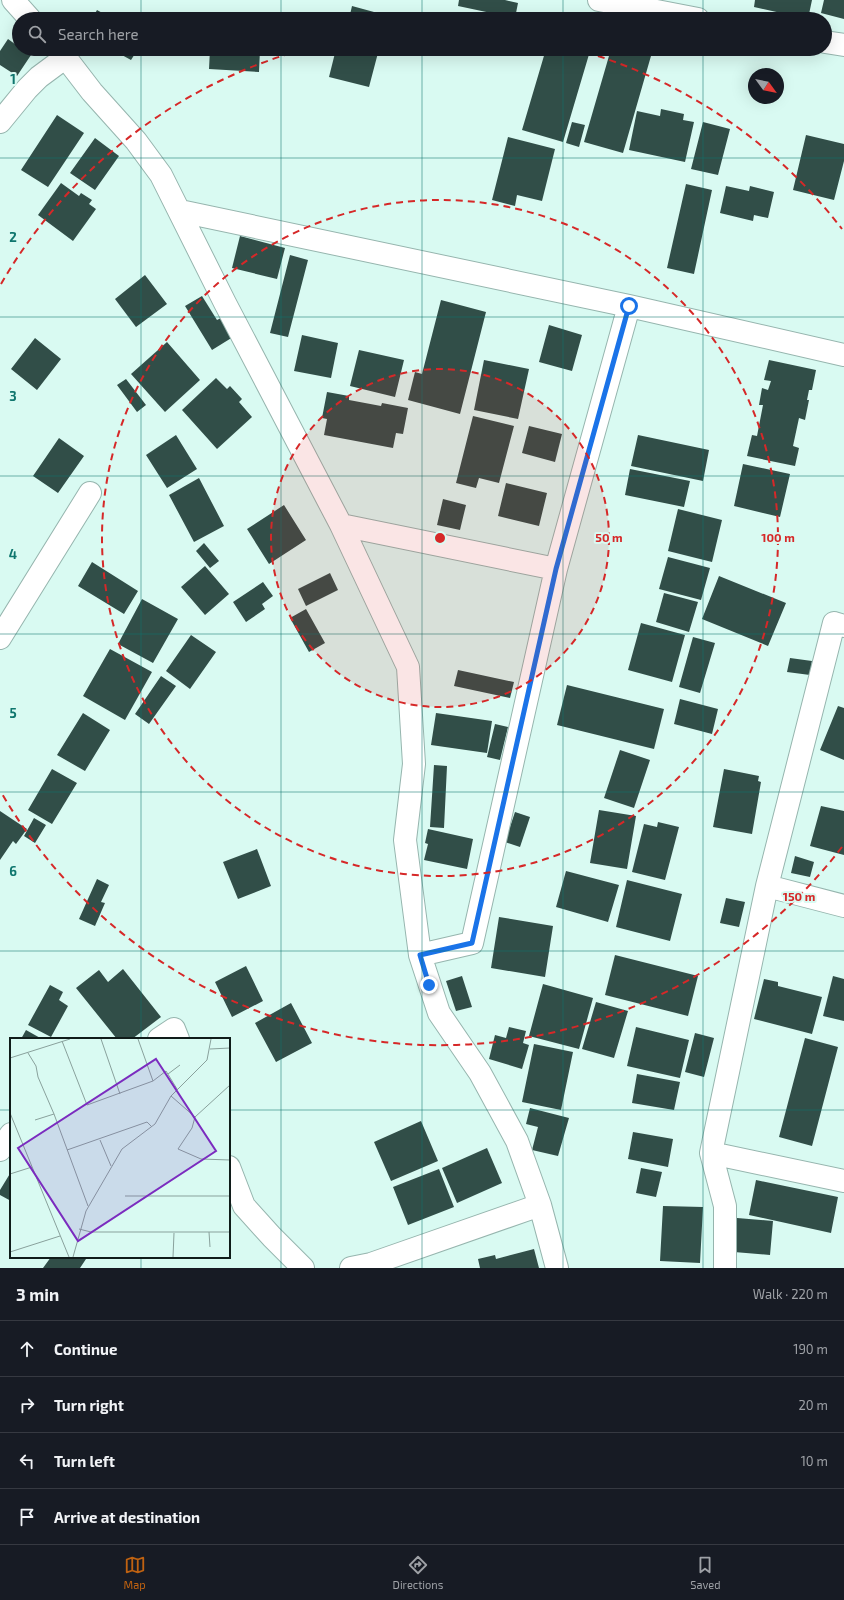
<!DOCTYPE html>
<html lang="en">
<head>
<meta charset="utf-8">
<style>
  :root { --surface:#171b24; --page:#20242c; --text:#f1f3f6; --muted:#9ea1a6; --line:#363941; --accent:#bf6211 }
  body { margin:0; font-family:"Exo 2",sans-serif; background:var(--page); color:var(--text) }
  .compass { position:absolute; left:748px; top:68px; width:36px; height:36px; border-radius:50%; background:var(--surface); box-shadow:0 4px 16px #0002; rotate:123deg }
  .stop { position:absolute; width:12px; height:12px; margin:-9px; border:3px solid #1a73e8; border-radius:50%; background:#fff }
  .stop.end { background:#1a73e8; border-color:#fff; box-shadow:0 1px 4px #0008 }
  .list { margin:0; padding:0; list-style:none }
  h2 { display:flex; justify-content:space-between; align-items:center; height:52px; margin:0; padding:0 16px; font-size:17px }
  h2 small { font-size:13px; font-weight:400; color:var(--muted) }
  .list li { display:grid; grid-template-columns:26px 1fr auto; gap:12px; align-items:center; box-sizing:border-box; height:56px; padding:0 16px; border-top:1px solid var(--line) }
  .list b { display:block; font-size:15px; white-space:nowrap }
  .list em { font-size:13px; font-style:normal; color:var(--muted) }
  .icon { flex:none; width:22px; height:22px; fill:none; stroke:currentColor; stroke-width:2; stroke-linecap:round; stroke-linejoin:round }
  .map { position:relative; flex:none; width:844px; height:1268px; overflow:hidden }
  .search { position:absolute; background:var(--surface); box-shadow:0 4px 16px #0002; left:12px; right:12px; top:12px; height:44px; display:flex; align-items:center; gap:10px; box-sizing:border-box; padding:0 14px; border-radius:22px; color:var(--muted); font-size:15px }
  .sheet { height:276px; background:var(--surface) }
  nav { display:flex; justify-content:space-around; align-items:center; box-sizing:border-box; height:56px; border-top:1px solid var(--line); background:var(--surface); font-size:11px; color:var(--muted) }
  nav a { display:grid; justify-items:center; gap:2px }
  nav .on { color:var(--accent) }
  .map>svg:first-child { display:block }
</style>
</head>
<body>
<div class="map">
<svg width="844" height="1268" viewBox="0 0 844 1268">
  <rect width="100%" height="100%" fill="#d9faf2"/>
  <path fill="#314e48" d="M459,0H505L518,3L515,18L458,6Z
    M755,0H812L808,19L754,7Z
    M824,0H844V19L821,13Z
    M352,6L374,12L373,19H349Z
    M97,10L113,19H92Z
    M8,39L19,47V49H23L31,55L17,76L0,65V51Z
    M111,49H138L131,60Z
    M210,49H260L259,72L209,69Z
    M336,49H379L369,87L329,77Z
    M546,49L590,51L563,142L522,130Z
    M611,49H653L623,153L584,142Z
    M661,109L684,114L683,120L694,122L685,162L629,150L637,111L660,116Z
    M57,115L84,133L48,187L21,170Z
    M572,122L585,125L579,147L566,143Z
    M703,122L730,129L718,175L691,169Z
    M806,135L844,144V161L834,200L793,190Z
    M508,137L555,149L542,201L517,195L515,206L492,200Z
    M95,138L119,156L95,190L70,173Z
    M61,183L79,196L81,193L92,200L89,204L96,209L73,241L38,215Z
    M686,184L712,190L694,274L667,268Z
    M726,186L749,191L750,186L774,192L768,218L754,215L753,221L720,213Z
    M240,236L285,248L277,279L232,268Z
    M290,255L308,260L288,337L270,333Z
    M145,275L167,304L136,327L115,299Z
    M202,296L217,320L221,318L233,337L212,350L185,306Z
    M441,300L486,312L460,414L408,400L415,372L422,374Z
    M549,325L582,335L572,371L539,362Z
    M302,335L338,343L331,378L294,371Z
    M35,338L61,359L37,390L11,369Z
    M167,342L200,380L165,412L131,374Z
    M359,350L404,360L395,397L350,386Z
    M484,360L529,369L518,419L474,410Z
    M769,360L816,370L812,390H809L807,400H809L805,420L799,418L793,446L799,448L795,466L747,456L752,435L757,436L763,405H759L762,388L768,390L771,381L764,380Z
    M216,378L227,389L230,386L242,399L239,402L252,417L217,449L182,410Z
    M126,379L146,405L137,412L117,385Z
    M327,392L349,396V400L381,406L382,403L408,408L403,434L396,433L393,448L324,435L327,419L322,418Z
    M473,416L514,426L499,483L479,478L476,488L456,483Z
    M529,426L562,434L555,462L522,453Z
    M176,435L197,469L167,488L146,455Z
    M638,435L709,450L703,481L631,466Z
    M59,438L84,456L58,493L33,476Z
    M743,464L790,474L780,517L734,506Z
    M630,469L690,481L684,507L625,495Z
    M199,478L224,526L194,542L169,495Z
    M506,483L547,493L539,526L498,516Z
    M443,499L466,505L460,530L437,525Z
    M284,505L306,540L269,564L247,529Z
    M678,509L722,520L712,562L668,551Z
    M204,543L219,561L210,568L196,551Z
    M668,557L710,568L701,600L659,589Z
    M92,562L138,591L124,614L78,586Z
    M205,566L229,594L205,615L181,587Z
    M330,573L338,590L306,606L298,589Z
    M719,576L786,603L768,646L702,619Z
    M263,582L273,596L262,604L265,609L246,622L233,602Z
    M664,593L698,602L689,632L656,622Z
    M142,599L178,619L153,663L118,644Z
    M306,609L325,643L309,652L290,618Z
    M641,623L685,635L672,682L628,670Z
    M191,635L216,652L190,689L166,671Z
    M693,637L715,643L700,693L679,687Z
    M110,649L152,672L125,720L83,696Z
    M790,658L812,661L810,675L787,672Z
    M458,670L514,682L510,698L454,686Z
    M161,676L176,686L149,724L135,714Z
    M567,685L664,709L654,749L557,725Z
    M680,699L718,709L712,734L674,724Z
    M838,706L844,708V760L820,750Z
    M83,713L110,730L85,771L57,755Z
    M436,713L492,721L487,753L431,745Z
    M495,724L508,727L500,760L487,757Z
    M620,750L650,760L634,808L604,798Z
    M434,765L447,766L444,828L430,827Z
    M52,769L77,783L52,824L28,810Z
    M724,769L759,776L758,781L761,782L752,834L713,827Z
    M821,806L844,811V855L810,846Z
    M599,810L636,816L627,869L590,863Z
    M0,811L27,829L16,844L13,841L0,860Z
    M515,812L530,817L520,847L505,842Z
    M34,818L46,825L35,843L24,836Z
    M658,822L679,827L665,880L632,872L644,824L657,827Z
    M428,829L473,839L467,869L424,860L428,844L425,843Z
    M257,849L271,886L238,899L223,862Z
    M795,856L814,862L810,877L791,873Z
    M566,871L619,885L608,922L556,907Z
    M97,879L109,885L101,902L105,903L95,926L79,919Z
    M627,880L682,894L670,941L616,927Z
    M726,898L745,902L739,927L720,923Z
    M499,917L553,926L545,977L491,968Z
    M615,955L698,976L688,1016L605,995Z
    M246,966L263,1001L232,1017L215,982Z
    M123,969L161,1017L132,1039H117L76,988L99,970L108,982Z
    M462,976L472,1007L456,1011L446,981Z
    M833,976L844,979V1021L823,1016Z
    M764,979L778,982V986L822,997L812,1034L754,1019Z
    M543,984L593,998L579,1049L529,1036Z
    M50,985L63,992L59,1000L68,1006L51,1037L28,1025Z
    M596,1002L628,1011L614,1058L582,1049Z
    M291,1003L312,1043L276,1062L255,1023Z
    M509,1027L526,1031L523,1043L529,1045L522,1069L489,1059L495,1035L506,1038Z
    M636,1027L689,1040L680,1078L627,1066Z
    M26,1030L42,1039H21Z
    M695,1033L714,1038L704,1077L685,1072Z
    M805,1038L838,1047L812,1146L779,1137Z
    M534,1044L573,1052L561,1110L522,1102Z
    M637,1074L680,1082L674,1110L632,1103Z
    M530,1108L569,1118L558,1156L532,1150L538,1127L526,1124Z
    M421,1121L438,1161L391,1181L374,1142Z
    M633,1132L673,1139L668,1167L628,1159Z
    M487,1148L502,1183L457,1203L442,1168Z
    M641,1168L662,1172L656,1197L636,1193Z
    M439,1169L454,1207L408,1225L393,1187Z
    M11,1172V1201L0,1195V1190Z
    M756,1180L838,1197L831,1233L749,1215Z
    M663,1206L703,1207L700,1263L660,1261Z
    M737,1218L773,1221L770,1255L734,1252Z
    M534,1249L539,1268H480L478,1259L495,1255L496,1259Z
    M51,1257H83L86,1259L80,1268H43Z"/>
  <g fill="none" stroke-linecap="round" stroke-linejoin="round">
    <g stroke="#96b5ae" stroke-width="24">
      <path id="street" d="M13,0L30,19
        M599,0L698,19
        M825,42L844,45
        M59,49L92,92L136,141L161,175L225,303L341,525L408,667L414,764L405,840L420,955L439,1013L480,1073L517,1141L540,1205L557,1268
        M0,122L27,89L39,77L66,57
        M180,211L629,306L844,355
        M341,525L556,569
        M0,638L90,493
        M767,886L844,906
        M420,955L472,943L556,569L629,306
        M159,1039L174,1029L178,1039
        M0,1150L11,1134
        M711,1153L844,1181
        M229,1167L244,1206L272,1237L303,1268
        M351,1268L371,1264L540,1205
        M725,1268V1206L711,1153L767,886L834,623L844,626"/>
    </g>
    <use href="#street" stroke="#fff" stroke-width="22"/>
  </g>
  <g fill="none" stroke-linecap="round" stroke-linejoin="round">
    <path stroke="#1a73e8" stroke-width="5" d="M429,985L420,955L472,943L556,569L629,306"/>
  </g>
  <path fill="none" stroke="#0f766e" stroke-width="1" stroke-opacity="0.55" d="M141,0V19M281,0V19M422,0V19M563,0V19M703,0V19M141,49V1039M281,49V1268M422,49V1268M563,49V1268M703,49V1268M0,158H844M0,317H844M0,476H844M0,634H844M0,792H844M0,951H844M0,1110H11M229,1110H844M141,1257V1268"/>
  <circle cx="440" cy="538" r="169" fill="#d62828" fill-opacity=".12"/>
  <g fill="none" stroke="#d62828" stroke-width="2" stroke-dasharray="7 5">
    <circle cx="440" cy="538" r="169"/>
    <circle cx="440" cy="538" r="338"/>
    <path d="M842 847A507 507 0 0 1 1 792M1 284A507 507 0 0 1 305 49M575 49A507 507 0 0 1 842 229"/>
  </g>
  <g transform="translate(10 1038)">
    <rect width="220" height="220" fill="#d9faf2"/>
    <path fill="none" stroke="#89a19c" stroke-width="1" d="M91,1L110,56M128,1L143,43M52,3L77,67L143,43L156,33L167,51M200,11L220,10M18,15L26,28L28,39L44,76L25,82M0,20L60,1M158,36L170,27M161,58L185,79L182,90L168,111L191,121L220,122M0,75L59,219M44,76L78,168M185,79L220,47M90,102L101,128M57,112L137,84L142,89M0,136L22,129M115,158H220M69,191L81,194H220M199,194L200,209M0,214L50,198M63,219L76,173L112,111L145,86L161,58L197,22L201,1M163,219L164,195"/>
    <path fill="#7b2cbf" fill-opacity="0.15" stroke="#7b2cbf" stroke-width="2" d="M146,21L206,113L68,203L8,110Z"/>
    <rect width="220" height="220" fill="none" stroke="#101c1a" stroke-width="2"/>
  </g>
  <g font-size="13" text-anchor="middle" font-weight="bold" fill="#0f766e" stroke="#d9faf2" stroke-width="4" stroke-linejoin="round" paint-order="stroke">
    <text x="13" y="84">1</text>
    <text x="13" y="242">2</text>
    <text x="13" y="401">3</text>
    <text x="13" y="559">4</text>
    <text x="13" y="718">5</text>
    <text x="13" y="876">6</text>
  </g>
  <circle cx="440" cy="538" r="6" fill="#d62828" stroke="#d9faf2" stroke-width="2"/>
  <g font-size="12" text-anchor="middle" font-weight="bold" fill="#d62828" stroke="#d9faf2" stroke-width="4" stroke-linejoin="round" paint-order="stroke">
    <text x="609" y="542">50 m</text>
    <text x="778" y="542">100 m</text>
    <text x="799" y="901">150 m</text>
  </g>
</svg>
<svg class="compass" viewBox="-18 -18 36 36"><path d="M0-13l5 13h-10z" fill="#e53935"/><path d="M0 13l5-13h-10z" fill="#9ea1a6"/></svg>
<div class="stop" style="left:629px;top:306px"></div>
<div class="stop end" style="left:429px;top:985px"></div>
<div class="search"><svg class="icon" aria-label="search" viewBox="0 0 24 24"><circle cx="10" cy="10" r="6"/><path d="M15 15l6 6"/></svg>Search here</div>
</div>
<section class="sheet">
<h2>3 min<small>Walk · 220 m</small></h2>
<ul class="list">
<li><svg class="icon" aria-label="ahead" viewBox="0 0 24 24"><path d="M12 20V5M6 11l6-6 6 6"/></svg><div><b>Continue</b></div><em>190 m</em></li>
<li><svg class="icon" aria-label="right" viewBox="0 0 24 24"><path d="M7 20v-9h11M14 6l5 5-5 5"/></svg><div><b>Turn right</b></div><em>20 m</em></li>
<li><svg class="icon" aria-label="left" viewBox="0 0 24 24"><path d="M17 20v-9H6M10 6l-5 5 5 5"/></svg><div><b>Turn left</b></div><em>10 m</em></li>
<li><svg class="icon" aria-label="arrive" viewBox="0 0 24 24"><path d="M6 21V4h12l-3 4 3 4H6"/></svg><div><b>Arrive at destination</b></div></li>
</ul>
</section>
<nav>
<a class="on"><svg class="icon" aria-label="map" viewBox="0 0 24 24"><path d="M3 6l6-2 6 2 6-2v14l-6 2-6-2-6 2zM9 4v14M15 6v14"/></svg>Map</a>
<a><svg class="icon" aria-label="directions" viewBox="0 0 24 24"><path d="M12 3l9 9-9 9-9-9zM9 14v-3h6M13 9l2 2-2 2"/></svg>Directions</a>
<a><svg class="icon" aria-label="saved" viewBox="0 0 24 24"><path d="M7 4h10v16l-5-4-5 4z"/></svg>Saved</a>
</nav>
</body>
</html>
